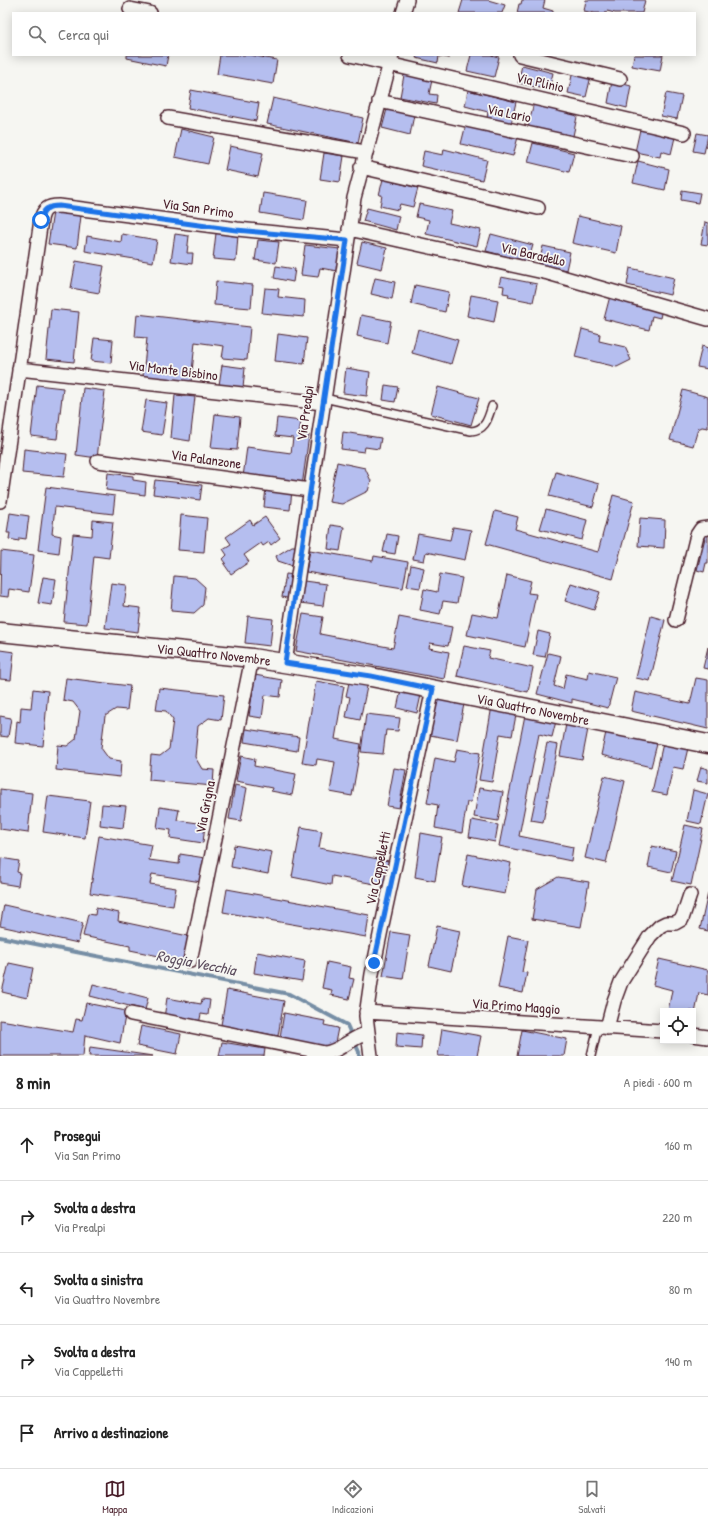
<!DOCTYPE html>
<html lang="it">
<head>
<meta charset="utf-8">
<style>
  :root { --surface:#fff; --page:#f6f6f6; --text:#222; --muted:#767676; --line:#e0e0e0; --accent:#4a1f2b }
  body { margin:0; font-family:"Patrick Hand",sans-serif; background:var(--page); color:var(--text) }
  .controls { position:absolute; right:12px; bottom:12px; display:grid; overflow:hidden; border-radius:0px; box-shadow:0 2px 10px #0003 }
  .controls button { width:36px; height:36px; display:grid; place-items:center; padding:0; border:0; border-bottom:1px solid var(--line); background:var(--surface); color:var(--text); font:20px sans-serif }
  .stop { position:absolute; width:12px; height:12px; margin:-9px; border:3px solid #1a73e8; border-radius:50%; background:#fff }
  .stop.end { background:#1a73e8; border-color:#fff; box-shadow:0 1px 4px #0008 }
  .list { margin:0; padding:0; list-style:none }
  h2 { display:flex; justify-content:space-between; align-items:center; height:52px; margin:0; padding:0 16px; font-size:17px }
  h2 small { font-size:13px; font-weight:400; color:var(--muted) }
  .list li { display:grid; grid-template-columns:26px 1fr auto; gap:12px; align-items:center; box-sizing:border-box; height:72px; padding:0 16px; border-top:1px solid var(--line) }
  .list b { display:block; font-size:15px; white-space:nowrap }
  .list p { margin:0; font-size:13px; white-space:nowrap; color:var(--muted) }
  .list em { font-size:13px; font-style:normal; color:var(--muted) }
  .icon { flex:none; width:22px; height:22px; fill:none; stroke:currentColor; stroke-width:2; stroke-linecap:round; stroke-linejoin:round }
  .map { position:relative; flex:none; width:708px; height:1056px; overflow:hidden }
  .search { position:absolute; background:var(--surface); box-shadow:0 2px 10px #0003; left:12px; right:12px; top:12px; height:44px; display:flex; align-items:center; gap:10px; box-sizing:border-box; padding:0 14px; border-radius:0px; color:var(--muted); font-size:15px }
  .sheet { height:412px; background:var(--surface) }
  nav { display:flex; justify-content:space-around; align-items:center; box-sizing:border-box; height:56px; border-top:1px solid var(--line); background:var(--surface); font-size:11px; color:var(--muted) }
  nav a { display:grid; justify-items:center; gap:2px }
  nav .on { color:var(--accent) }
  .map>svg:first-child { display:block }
</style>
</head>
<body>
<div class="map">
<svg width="708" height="1056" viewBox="0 0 708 1056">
  <rect width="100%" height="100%" fill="#f6f6f2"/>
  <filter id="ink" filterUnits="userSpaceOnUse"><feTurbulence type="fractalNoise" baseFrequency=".025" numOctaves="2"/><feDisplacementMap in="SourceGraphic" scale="8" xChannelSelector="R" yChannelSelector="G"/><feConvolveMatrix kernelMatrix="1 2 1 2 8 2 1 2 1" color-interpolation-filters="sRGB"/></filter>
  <g filter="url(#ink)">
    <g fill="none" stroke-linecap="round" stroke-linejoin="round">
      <path stroke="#768ea5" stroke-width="4" d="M0,937L289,994L347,1025L359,1052V1056"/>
    </g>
    <path fill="#b5beef" stroke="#4a1f2b" d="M463,0H488L505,5L502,13H459Z
      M522,0H545L543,8L553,11V13H517L519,4H521Z
      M586,0H645L642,13H615L607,11L606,13H595L584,11Z
      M127,55H168L166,66L127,58Z
      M220,55H250L277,60L273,84L217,74Z
      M417,55H450L449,58L439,56L438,63L416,58Z
      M471,55H491L499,57L494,77L467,71Z
      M634,55H663L660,71L632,66Z
      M522,65L553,73L549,90L518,83Z
      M573,71L591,76L586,97L568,93Z
      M404,75L432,80L429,94L437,95L436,104L400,97Z
      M612,81L631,86L627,108L608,103Z
      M191,90L259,103L256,121L188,108Z
      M468,90L516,102L511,124L487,118L488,112L465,106Z
      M666,93L682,96L677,119L661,116Z
      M273,98L363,118L358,143L267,124Z
      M534,102L578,112L573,136L528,127Z
      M387,109L414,115L410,135L382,128Z
      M466,124L518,137L513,156L461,144Z
      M641,125L676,133L671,154L661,151L660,157L635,152Z
      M181,129L214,137L208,164L175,157Z
      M697,133L708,135L704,153L693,151Z
      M533,143L574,153L569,172L528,162Z
      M230,146L263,153L258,177L225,170Z
      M444,149L487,160L482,180L421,166L424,151L443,155Z
      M324,153L344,156L340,182L320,179Z
      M638,161L669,169L665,190L633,183Z
      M383,179L418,188L413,207L400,204L398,210L380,206L382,195H379Z
      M682,190L700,193L698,203L681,200Z
      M263,193L307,200L304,220L260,213Z
      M419,204L452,211L449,223L481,230L477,246L426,234L429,220L416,217Z
      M367,208L399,216L396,230L363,221Z
      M53,212L81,216L77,248L48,244Z
      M578,216L621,226L616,253L572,243Z
      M705,222L708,223V245L701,244Z
      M216,233L238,235L236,261L213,259Z
      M122,234L157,240L153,262L85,251L87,236L121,242Z
      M175,234L189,236L187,253H193L192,264L171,261Z
      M491,234L533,245L528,262L486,251Z
      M258,240L279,242L276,263L255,260Z
      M362,242L387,248L382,269L357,263Z
      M305,245L340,249L337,271L320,268L318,277L301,275Z
      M543,246L570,252L566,270L539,264Z
      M76,261L104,266L99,293L71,288Z
      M276,266L295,269L293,282L274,278Z
      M630,268L674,278L670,295L627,285Z
      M501,277L537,284L533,302L508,297L509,294L503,293L504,286L499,285Z
      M375,278L395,282L392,299L371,294Z
      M216,281L253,285L251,308L214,305Z
      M415,285L449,292L445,312L411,304Z
      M265,288L279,289L278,297L305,300L304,317L262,313Z
      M471,295L498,300L494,322L467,316Z
      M610,296L662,309L660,318L652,316L649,330L604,319Z
      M51,309L79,312L74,362L46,359Z
      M137,314L250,327L247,360L222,358L224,346L195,342L191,382L143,376L147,338L135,337Z
      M361,315L391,321L387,343L357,336Z
      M418,329L458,340L451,364L412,353Z
      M582,329L600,334L599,341L625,347L631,360L617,367L575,357Z
      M278,334L307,338L304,364L275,361Z
      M94,338L113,340L111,363L91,361Z
      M702,346L708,348V369L697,367Z
      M222,365L245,368L243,388L219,385Z
      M346,368L370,372L367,396L343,393Z
      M37,385L63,388L57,439L31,436Z
      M385,385L398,387L395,402L383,400Z
      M438,387L479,398L471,425L431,414Z
      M83,388L105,391L97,458L76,455Z
      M683,390L708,397V428L702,427L698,429L693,446L670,440Z
      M175,395L195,397L190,441L171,438Z
      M146,400L167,403L162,435L141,432Z
      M215,414L240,417L237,450L211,448Z
      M277,418L301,421L299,434L309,435L302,486L243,477L247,447L291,453L293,438L275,436Z
      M343,432L381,438L379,449L365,447L364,452L341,449Z
      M24,449L67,454L64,477L22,473Z
      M337,462L365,468L371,481L368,491L342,504L329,502Z
      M556,472L599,484L593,507L549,496Z
      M108,473L133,476V480L146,482L145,495L106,490Z
      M155,480L202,485L200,500L153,494Z
      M46,487L115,496L113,514L55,507L52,534L61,536L59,553L38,550Z
      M266,487L292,490L290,510L264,507Z
      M613,495L634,501L613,579L486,544L495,511L518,517L515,529L598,552Z
      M546,509L587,520L582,540L540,529Z
      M10,513L29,516L26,539L19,538V541L9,539L10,533H7Z
      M181,515L207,518L204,552L178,550Z
      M265,517L280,538L271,545L269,542L263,546L261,543L244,555L249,562L231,574L224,564L226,563L223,559L227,555L223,549L231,544L226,537L250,520L253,525Z
      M640,518L665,520L664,548L638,546Z
      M93,520L113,522L109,558L94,556L87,624L64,622L73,534L92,536Z
      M331,525L344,527L340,551L328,549Z
      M453,527L471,530L465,560L426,552L424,561L413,559L418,534L450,540Z
      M387,534L398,536L395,554L383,552Z
      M706,534L708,535V563H706L704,572L697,570Z
      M292,546H299L296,567L278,561L276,556Z
      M310,550L373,561L374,556L408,562L403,588L306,572Z
      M1,551L34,555L29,592L9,589L8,597L0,596Z
      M411,565L424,568L420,588L407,586Z
      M286,574L295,575L291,599L282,597Z
      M440,574L462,578L457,603L443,601L440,614L420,610L424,589L437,592Z
      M507,575L531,581L528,593L536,594L525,647L467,635L472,613L498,618Z
      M174,576L195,578L205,587L203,605L194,613L171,611Z
      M43,577L56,579L52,605L38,603Z
      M304,581L326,584L323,606L300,603Z
      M111,583L127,585L124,606L141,608L138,632L105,628Z
      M571,583L600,592L594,610L565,601Z
      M303,614L323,617L320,634L393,648L399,617L452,627L448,646L430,643L429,648L449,652L444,679L296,651Z
      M248,616L273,619L270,646L245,643Z
      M651,616L665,620L650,681L636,678Z
      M538,631L550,634L545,657L533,655Z
      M464,646L490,651L488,658L533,668L528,692L457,676Z
      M708,647V669L703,668Z
      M0,650L14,652L11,680L0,679Z
      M548,653L561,656L554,686L563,689L566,674L588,679L589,671L616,677L608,708L572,699V703L537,694Z
      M255,675L282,680L280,697L265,695L262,718L249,716Z
      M66,678L130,686L127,710L116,709L105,716L101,748L109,759L121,761L120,777L56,770L58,745L67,746L76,739L80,711L73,702L63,700Z
      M350,678L368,682L360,720L346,717L350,697L346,696Z
      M696,678L708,680V729L631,711L635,692L690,704Z
      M316,681L344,686L335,739L361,744L352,796L330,792L335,762L317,759L316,765L302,763Z
      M159,688L224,695L221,720L209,718L198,726L195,757L202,769L214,770L213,786L149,780L151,755L160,756L169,749L173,720L166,711L156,710Z
      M33,689L48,691L43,746L15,743L17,721L20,722L21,707L31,708Z
      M401,690L421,695L417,713L397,708Z
      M437,699L464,704L457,740L430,735Z
      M492,706L517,710L512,736L500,734L492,782L479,780Z
      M366,714L400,718L398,731L386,730L383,754L361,752Z
      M525,715L556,721L552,737L539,734L519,836L573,847L571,861L499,846Z
      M0,716L11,718L8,737L0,736Z
      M566,724L588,729L582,760L560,756Z
      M246,729L299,737L297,751L244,742Z
      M606,732L657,744L651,767L601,755Z
      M547,743L558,745L543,822L531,820Z
      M663,743L688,748L683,769L673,767L667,795L652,792Z
      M457,749L480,753L471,802H467L462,833L435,828L438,805L427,803L435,758L454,762Z
      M241,756L255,759L254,766L296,774L292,795L271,791L272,788L236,781Z
      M701,767L708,769V783L697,781Z
      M394,768L406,770L399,808L387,806Z
      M604,776L625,781L606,863L585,858Z
      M235,785L247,788L241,821L229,819Z
      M479,788L503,792L498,821L474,817Z
      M0,789L32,793L28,833L0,829Z
      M693,790L708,794L701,824L687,821Z
      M48,796L90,801L85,838L43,832Z
      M102,804L126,806L123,828L100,825Z
      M160,807L179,810L177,820L205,824L203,843L170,838L171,830L157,828Z
      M472,820L498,825L495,842L469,837Z
      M685,825L703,829L691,885L672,881Z
      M301,827L322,831L319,848L389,861L385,886L332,876L331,885L292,877Z
      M421,833L442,837L435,881L415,877Z
      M99,836L152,845L149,860L179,864L180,854L205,858L201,882L152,874L150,884L176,888L173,906L90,893Z
      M234,845L272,852L268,874L231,867Z
      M652,846L676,851L671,872L648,867Z
      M468,854L511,863L505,894L462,886Z
      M1,858L19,861L17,872L20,873L18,886L0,883Z
      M558,877L589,882L581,927L532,919L537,889Z
      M227,889L369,915L366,937L223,912Z
      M708,893V931L700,929Z
      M4,905L83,923L78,943L0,926Z
      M96,908L119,913L118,921L188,936L183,961L130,950V946L83,936L88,914L95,915Z
      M437,926L460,931L451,971L429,966Z
      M391,932L410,935L403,979L383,976Z
      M508,936L528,940L522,972L527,973L523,993L498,988Z
      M257,952L305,961L302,981L254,973Z
      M659,959L708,970V995L699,993L693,1024V1011H668L672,990L653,985Z
      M327,962L351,967L349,978L354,979L349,999L331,995L332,990L322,988Z
      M9,963L33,968L27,998L2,992Z
      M93,984L148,998L145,1010L90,996Z
      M227,990L284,1001L278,1036L221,1025Z
      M167,998L201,1004L202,999L210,1000L208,1015L201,1014L199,1024L164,1018Z
      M86,1003L126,1011L120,1043L85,1035L83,1056H0V1020L73,1032L76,1019L82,1020Z
      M284,1013L325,1021L324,1025L338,1028L334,1048L280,1037Z
      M141,1026L181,1034L177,1054L137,1046Z
      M442,1029L481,1036L477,1056H438Z
      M522,1030L567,1039L564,1056H517Z
      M397,1032L422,1035L421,1049L396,1047Z
      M222,1042L265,1049L264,1056H219Z
      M90,1047L153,1056H89Z"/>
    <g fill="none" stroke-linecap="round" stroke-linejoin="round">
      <g stroke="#4a1f2b" stroke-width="10">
        <path id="lane" d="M324,398L471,431C486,430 488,418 492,406
          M591,1056L598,1027"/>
      </g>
      <g stroke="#4a1f2b" stroke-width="16">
        <path id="street" d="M130,9L150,13
          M403,13L407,0
          M350,55L684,133
          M520,55L620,79
          M379,101L632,156
          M168,118L365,152
          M361,167L538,208
          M349,229L548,273L708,319
          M19,369L323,403
          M98,461L310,490
          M0,501L41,220C43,209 48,206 59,206L237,229L347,240
          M676,620L697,535L701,529L708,528
          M285,663L354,198L392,55
          M190,961L252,658
          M366,1012L663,1031
          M131,1014L325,1053C339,1052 352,1037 368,1033
          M607,1028L614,1001L621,982L650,936L660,926L666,923H675L682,919L690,895
          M693,1035L708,1037
          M371,1056L366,1016L372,974L382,925L433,689"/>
      </g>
      <g stroke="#4a1f2b" stroke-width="21">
        <g id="secondary">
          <path id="s1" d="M0,632L252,658L371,677L708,744"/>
        </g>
      </g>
      <use href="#lane" stroke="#f6f6f2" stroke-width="7"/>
      <use href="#street" stroke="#f6f6f2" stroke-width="13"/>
      <use href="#secondary" stroke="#f6f6f2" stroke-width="18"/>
    </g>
  </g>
  <g fill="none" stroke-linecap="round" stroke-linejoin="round" filter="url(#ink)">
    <path stroke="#1a73e8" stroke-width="5" d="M41,220C43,209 48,206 59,206L236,230L347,240L285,663L371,676L433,689L374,963"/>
  </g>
  <g text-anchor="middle" stroke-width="3.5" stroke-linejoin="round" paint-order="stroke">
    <g font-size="14" fill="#4a1f2b" stroke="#f6f6f2">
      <text transform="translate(540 82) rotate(13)" y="5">Via Plinio</text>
      <text transform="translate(509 113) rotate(12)" y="5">Via Lario</text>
      <text transform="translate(198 208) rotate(8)" y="5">Via San Primo</text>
      <text transform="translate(533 254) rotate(13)" y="5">Via Baradello</text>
      <text transform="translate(173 370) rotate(7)" y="5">Via Monte Bisbino</text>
      <text transform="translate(305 413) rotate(-82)" y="5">Via Prealpi</text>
      <text transform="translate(206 459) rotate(8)" y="5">Via Palanzone</text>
      <text dy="5" stroke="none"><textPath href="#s1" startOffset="215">Via Quattro Novembre</textPath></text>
      <text dy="5" stroke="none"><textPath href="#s1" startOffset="539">Via Quattro Novembre</textPath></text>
      <text transform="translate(205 807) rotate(-79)" y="5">Via Grigna</text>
      <text transform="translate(378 868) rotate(-78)" y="5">Via Cappelletti</text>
      <text transform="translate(516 1006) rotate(4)" y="5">Via Primo Maggio</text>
    </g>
    <g font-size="15" font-style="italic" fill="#5c4d5e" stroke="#f6f6f2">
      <text transform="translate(196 963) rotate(11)" y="5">Roggia Vecchia</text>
    </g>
  </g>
</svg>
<div class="controls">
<button><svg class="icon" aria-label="locate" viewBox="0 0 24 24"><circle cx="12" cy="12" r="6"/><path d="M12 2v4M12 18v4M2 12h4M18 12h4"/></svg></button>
</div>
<div class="stop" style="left:41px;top:220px"></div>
<div class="stop end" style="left:374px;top:963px"></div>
<div class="search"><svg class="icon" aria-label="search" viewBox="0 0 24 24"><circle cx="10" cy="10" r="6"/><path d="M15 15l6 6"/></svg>Cerca qui</div>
</div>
<section class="sheet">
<h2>8 min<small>A piedi · 600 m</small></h2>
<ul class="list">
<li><svg class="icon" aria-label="ahead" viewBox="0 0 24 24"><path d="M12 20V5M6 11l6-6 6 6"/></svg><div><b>Prosegui</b><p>Via San Primo</p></div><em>160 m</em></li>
<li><svg class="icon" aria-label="right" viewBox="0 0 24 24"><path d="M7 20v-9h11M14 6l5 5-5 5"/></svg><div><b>Svolta a destra</b><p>Via Prealpi</p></div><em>220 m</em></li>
<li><svg class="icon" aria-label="left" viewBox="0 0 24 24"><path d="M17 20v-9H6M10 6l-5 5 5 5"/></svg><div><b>Svolta a sinistra</b><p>Via Quattro Novembre</p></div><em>80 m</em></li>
<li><svg class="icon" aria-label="right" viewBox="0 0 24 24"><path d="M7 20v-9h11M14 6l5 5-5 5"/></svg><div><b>Svolta a destra</b><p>Via Cappelletti</p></div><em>140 m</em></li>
<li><svg class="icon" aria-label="arrive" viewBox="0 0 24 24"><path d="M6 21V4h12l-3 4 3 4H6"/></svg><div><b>Arrivo a destinazione</b></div></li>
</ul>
</section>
<nav>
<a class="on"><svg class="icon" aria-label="map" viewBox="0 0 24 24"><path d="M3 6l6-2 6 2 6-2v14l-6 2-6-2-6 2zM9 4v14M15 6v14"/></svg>Mappa</a>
<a><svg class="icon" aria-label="directions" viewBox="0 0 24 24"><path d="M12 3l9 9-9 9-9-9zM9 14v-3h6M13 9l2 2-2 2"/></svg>Indicazioni</a>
<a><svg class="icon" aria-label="saved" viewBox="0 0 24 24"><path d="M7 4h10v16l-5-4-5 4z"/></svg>Salvati</a>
</nav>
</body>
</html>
